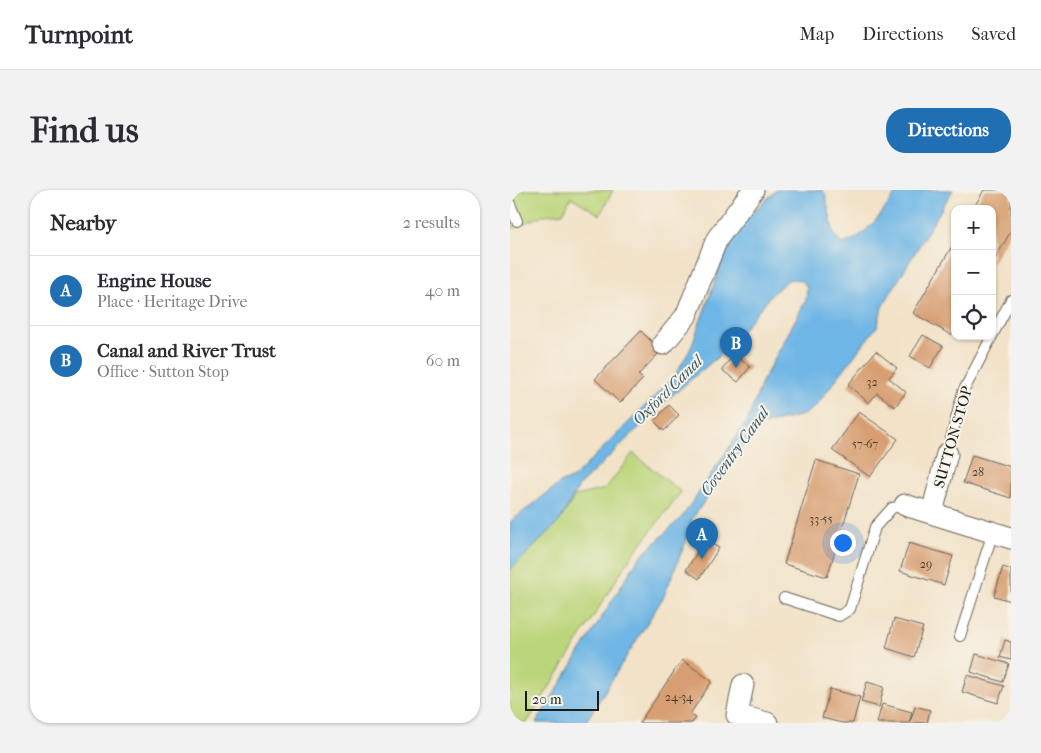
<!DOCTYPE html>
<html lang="en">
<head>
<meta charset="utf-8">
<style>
  :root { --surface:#fff; --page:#f2f2f3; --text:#2b2b33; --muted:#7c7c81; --line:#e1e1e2; --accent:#1f6fb2 }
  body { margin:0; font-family:"IM FELL French Canon",serif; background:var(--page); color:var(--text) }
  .controls { position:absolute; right:15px; top:15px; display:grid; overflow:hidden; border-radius:10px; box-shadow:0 1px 4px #0004 }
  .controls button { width:45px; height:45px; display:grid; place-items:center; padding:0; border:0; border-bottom:1px solid var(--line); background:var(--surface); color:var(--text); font:25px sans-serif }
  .scale { position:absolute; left:15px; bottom:12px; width:74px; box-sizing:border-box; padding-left:5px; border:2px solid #1c1c1c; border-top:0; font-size:14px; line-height:18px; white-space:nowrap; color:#1c1c1c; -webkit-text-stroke:4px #f7f3e8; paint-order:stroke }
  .you { position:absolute; left:332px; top:352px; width:18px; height:18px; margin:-12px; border:4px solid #fff; border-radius:50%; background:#1a73e8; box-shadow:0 0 0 8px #1a73e833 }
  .badge { display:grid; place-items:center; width:32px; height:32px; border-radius:50%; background:var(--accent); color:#fff; font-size:16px; font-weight:700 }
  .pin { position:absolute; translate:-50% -41px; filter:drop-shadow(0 1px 2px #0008) }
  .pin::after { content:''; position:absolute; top:26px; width:18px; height:15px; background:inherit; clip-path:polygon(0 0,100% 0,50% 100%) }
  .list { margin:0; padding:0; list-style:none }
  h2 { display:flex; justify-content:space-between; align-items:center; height:65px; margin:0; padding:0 20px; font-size:21px }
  h2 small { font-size:16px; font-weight:400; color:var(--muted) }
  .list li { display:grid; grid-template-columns:32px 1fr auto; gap:15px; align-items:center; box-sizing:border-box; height:70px; padding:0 20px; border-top:1px solid var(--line) }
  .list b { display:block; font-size:19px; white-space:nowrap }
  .list p { margin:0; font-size:16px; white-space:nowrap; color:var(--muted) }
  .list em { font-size:16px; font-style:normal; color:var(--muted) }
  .icon { flex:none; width:28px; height:28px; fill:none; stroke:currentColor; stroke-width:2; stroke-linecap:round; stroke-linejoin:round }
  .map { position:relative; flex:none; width:501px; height:533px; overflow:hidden; border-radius:20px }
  header { display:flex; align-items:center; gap:30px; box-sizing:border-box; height:70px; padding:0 25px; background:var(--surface); border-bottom:1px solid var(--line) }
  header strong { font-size:24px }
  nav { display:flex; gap:28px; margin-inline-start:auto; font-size:18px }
  .intro { display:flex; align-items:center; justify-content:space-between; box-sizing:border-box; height:120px; padding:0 30px }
  h1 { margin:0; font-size:35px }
  .button { padding:12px 22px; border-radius:20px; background:var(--accent); color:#fff; font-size:18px; font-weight:700 }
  main { display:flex; gap:30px; padding:0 30px }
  aside { flex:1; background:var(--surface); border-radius:20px; box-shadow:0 1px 4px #0004 }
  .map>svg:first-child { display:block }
</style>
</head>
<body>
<header>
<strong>Turnpoint</strong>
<nav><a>Map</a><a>Directions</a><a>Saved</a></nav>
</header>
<div class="intro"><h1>Find us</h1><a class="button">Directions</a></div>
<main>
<aside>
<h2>Nearby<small>2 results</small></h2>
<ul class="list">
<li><span class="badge">A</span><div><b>Engine House</b><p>Place · Heritage Drive</p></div><em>40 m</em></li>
<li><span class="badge">B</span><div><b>Canal and River Trust</b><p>Office · Sutton Stop</p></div><em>60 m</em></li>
</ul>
</aside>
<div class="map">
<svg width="501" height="533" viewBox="0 0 501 533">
  <rect width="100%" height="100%" fill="#f7f3e8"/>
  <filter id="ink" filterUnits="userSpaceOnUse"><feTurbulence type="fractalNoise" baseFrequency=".02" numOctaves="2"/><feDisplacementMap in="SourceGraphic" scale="10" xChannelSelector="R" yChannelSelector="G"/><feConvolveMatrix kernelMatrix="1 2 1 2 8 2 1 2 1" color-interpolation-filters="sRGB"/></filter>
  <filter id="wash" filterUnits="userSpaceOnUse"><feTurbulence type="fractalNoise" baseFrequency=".0096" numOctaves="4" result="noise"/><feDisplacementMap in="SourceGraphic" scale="20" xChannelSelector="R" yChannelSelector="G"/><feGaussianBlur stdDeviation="1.12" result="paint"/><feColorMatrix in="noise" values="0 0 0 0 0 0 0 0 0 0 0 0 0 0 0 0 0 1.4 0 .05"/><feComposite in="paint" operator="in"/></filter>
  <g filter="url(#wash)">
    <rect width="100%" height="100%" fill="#f2e2c7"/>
    <path fill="#bbd57a" stroke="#6c784b" d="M0,0H103L90,25L61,7L53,23L34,25L0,39Z
      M123,263L171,302L118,371L17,533H0V380L49,332L65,306L95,299Z"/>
    <path fill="#6eb6e5" stroke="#456980" d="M266,0H312L315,3L324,44L331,54C355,50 375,19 388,0H443L372,117L368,135L305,217L293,225L247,236L182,329L181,339L154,406L75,533H26L128,369L172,327L238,230L252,192L296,110L297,97L292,91L284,89L278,90L263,103L217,159L159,208L69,296L49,332L0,380V332L53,291L62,289L163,188L180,160L218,55L230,35Z"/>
    <g id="blocks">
      <path fill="#d79e71" d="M474,0H501V41L482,74V19H463Z
        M445,51V140L441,145L403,123Z
        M131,141L151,161L128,185L133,189L110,213L85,189Z
        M413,145L433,156L420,178L400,166Z
        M366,161L387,178L379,188L396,202L385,217L367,203L359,213L338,195Z
        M224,164L240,177L228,192L212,180Z
        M159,215L169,225L154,241L144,231Z
        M349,222L388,249L360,287L322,260Z
        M462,265L501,277V308L453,293Z
        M306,270L349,284L317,387L274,374Z
        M195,350L209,358L189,389L176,380Z
        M399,353L443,366L434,395L390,381Z
        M493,377L501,380V411L484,406Z
        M384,429L413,437L404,467L376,458Z
        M495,450L501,452V470L490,467Z
        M466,464L499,474L493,492L461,482Z
        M172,470L202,491L180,524L186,528L182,533H129Z
        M457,485L494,496L488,513L452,502Z
        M357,492L374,497L369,517L351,512Z
        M320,499L350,507L343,533H332L312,528Z
        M372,514L402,522L399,533H367Z
        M405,516L420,520L417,533H400Z"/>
    </g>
  </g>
  <g filter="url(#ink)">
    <use href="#blocks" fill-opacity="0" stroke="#676158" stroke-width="1"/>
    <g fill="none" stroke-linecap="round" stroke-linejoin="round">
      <g stroke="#676158" stroke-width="12">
        <path id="service" d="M0,14L7,31
          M482,146L501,110
          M437,264L453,202L482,146
          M274,408L329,426L340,419L365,337L382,318L395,315
          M450,446L483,342"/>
      </g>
      <g stroke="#676158" stroke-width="23">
        <path id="minor" d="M153,154L176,126L207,49L243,0
          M395,315L501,348
          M422,323L437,264
          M233,495L227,525L257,533"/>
      </g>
      <use href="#service" stroke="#fff" stroke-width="10"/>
      <use href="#minor" stroke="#fff" stroke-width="21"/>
    </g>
  </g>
  <g text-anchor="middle" stroke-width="4" stroke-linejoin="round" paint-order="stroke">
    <g font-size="12" fill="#4b3c31">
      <text x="362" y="196">32</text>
      <text x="355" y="258">57-67</text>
      <text x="468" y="286">28</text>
      <text x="311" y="333">33-55</text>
      <text x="416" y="378">29</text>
      <text x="169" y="511">24-34</text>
    </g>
    <g font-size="15" fill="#1c1c1c" stroke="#f7f3e8">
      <text transform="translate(443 247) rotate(-74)" y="5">SUTTON STOP</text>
    </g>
    <g font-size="16" font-style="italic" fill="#3d5a6c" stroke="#f7f3e8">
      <text transform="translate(157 200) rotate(-45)" y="6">Oxford Canal</text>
      <text transform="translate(224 261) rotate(-54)" y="6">Coventry Canal</text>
    </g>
  </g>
</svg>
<div class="controls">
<button>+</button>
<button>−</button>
<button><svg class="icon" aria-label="locate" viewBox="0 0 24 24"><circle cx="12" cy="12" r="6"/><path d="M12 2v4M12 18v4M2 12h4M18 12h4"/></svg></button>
</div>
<div class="scale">20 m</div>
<div class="you"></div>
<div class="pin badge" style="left:192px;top:369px">A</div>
<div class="pin badge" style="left:226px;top:178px">B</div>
</div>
</main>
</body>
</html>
